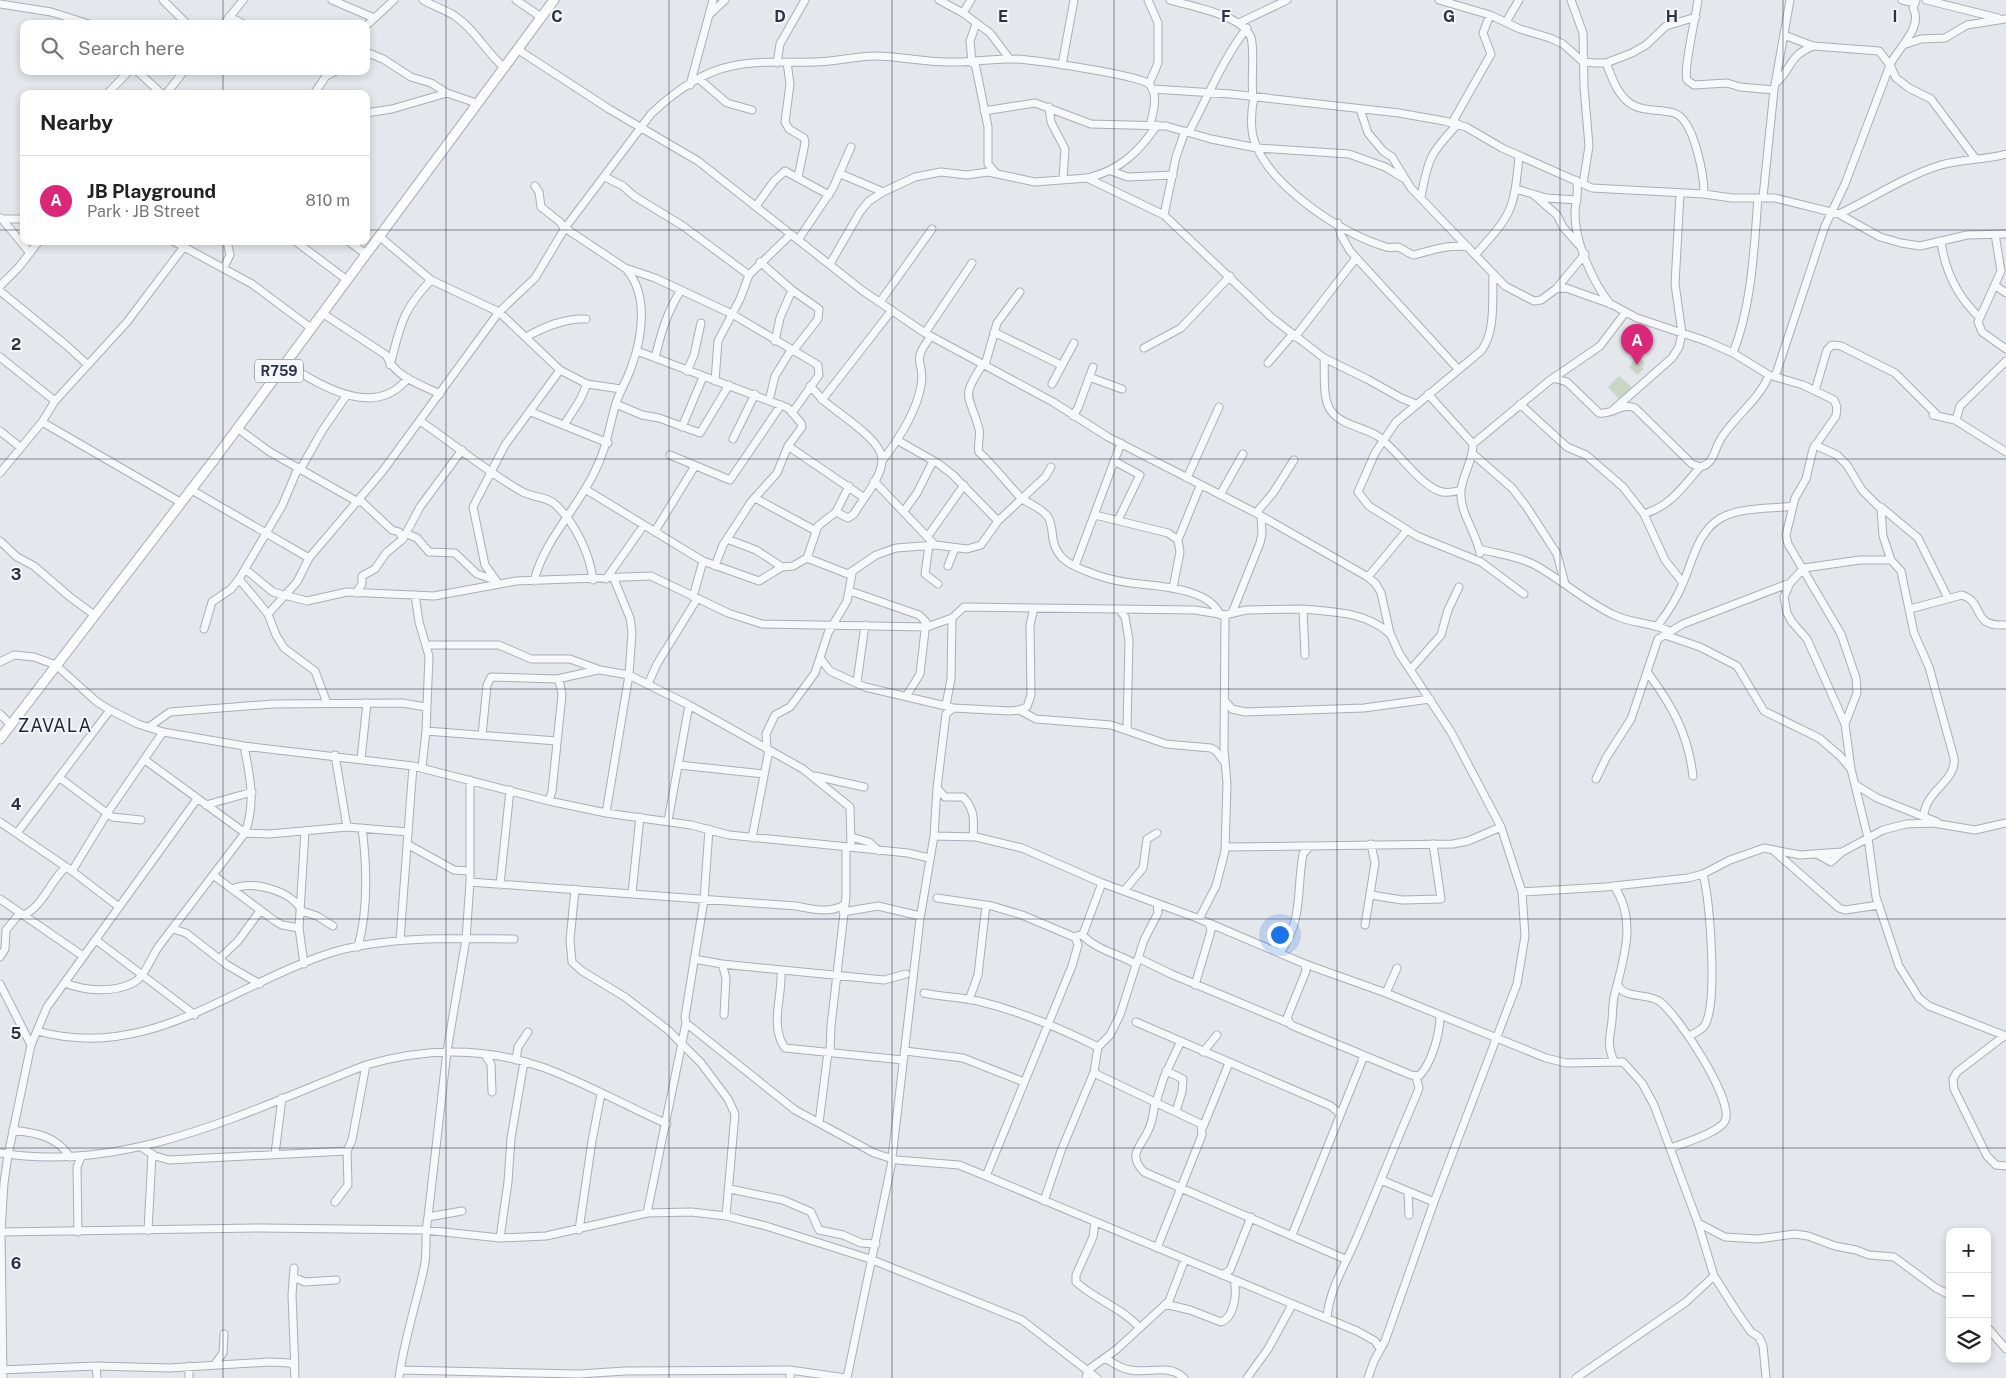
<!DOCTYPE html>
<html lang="en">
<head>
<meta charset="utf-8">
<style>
  :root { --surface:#fff; --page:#f2f2f2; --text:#222; --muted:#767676; --line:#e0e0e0; --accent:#db2777 }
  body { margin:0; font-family:"Public Sans",sans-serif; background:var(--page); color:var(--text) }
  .controls { position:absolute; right:15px; bottom:15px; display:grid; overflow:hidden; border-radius:10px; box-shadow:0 2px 8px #0003 }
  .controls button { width:45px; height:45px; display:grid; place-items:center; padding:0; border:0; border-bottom:1px solid var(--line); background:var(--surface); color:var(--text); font:25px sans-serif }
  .you { position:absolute; left:1279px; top:934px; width:18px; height:18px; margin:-12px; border:4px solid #fff; border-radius:50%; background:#1a73e8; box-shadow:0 0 0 8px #1a73e833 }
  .badge { display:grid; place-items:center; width:32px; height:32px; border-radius:50%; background:var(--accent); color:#fff; font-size:16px; font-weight:700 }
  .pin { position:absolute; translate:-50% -41px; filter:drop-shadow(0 1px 2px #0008) }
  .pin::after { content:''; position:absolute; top:26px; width:18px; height:15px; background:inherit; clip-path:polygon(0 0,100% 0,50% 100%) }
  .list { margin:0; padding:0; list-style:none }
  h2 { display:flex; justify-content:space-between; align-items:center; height:65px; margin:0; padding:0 20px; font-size:21px }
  h2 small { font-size:16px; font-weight:400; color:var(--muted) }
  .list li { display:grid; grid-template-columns:32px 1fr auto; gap:15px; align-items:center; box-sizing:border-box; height:90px; padding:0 20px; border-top:1px solid var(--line) }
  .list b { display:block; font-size:19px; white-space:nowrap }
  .list p { margin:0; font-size:16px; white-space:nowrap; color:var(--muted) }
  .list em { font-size:16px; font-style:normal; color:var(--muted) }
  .icon { flex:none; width:28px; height:28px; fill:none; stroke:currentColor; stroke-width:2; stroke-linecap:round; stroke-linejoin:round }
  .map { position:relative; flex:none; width:2006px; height:1378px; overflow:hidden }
  .search { position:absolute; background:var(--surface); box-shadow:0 2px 8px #0003; left:20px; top:20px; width:350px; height:55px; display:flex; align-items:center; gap:12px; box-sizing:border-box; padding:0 18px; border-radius:10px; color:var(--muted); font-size:19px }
  .panel { position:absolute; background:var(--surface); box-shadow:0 2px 8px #0003; left:20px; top:90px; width:350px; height:155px; border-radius:10px }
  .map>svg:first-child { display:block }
</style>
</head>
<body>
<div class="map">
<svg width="2006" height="1378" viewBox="0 0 2006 1378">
  <rect width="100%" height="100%" fill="#e4e7ec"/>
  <path fill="#c9d6c5" d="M1638,356L1645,363L1642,367L1644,369L1637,375L1629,367Z
    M1619,376L1632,387L1619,399L1608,387Z"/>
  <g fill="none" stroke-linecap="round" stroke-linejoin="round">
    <g stroke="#a9aeb7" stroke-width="9">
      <path id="minor" d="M163,0L187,24
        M332,0L374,18
        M423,0C433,6 446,10 455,16C476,30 486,53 505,68
        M516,0L541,17
        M939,0L963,13L990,33L1009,58
        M1148,0L1158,23V63L1149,84
        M1170,0C1192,7 1251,16 1252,43C1254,61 1251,79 1253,98
        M1439,0L1490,15L1520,29L1550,38L1563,44L1583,62L1595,63H1606L1632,53L1646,45L1666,26L1696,17
        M1571,0L1583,33L1584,87L1589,146L1583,184
        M1698,0C1696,16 1683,70 1687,80L1694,85L1727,83L1740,87L1774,90
        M1902,0L1915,3
        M1926,0L1998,18
        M0,4L51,12L89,24
        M963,13L971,0
        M709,15L725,0
        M229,17L244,24
        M1506,22L1519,0
        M1239,23L1287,0
        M224,24L243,0
        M366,26L394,0
        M1784,35L1813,46L1879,51L1890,65L1896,78L1909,88L1931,99L1975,158
        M1903,45L1921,39L1945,38L1967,25L2005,19
        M517,49L609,109L698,161L863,291L925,333L1053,402L1108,437L1256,513L1368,577L1376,584L1381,593L1390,633L1399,653L1451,732L1501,827L1522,892L1525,936L1517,984L1434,1202L1385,1341L1374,1361L1368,1378
        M366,52L383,59L411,77L431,83L447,93L476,103
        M787,62L790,84L785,122L789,129L804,138L805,143L798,177
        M777,63L780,44L805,0
        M972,63L970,41L976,24
        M975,63L988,127V164L995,172
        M1606,63C1611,75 1616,91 1626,100C1639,113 1657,108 1674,113C1694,119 1704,175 1704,194
        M1062,65L1074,0
        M137,71L162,94
        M699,79L727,103L752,110
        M1776,83C1793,68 1787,57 1813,46
        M690,85L713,0
        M1152,89L1231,94L1399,113L1444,121L1466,127L1502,148L1592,188L1704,194L1732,198H1775L1839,214L1880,237L1901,243L1920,246L1967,235L2006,234
        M107,94L129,71
        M166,94L184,71
        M314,94L326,76L336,71
        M1254,98C1251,111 1250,130 1255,143C1272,188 1341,233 1386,247C1389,248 1393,247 1397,247C1403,248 1408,254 1414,255C1433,250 1448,244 1468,247
        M1049,107L1051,122L1065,149L1063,178
        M1360,109L1368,133L1383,151L1392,157L1411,188L1505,286L1534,301L1541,300L1556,289L1566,288L1611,304L1637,318L1706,341L1733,353L1769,375L1803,385L1834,400L1837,407L1836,416L1813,449L1806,479L1795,498L1786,535L1788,544L1841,634L1856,678L1857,693L1845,724L1851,769L1868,838L1876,897L1899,966L1919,998L1929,1006L2006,1036
        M984,111L1035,103L1091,124L1166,126L1211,139L1257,148L1349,154L1385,167L1403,178
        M366,113L392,109L447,93
        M1452,123L1491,54L1483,33L1490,15
        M1189,132C1208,97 1222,60 1247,28
        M1111,171L1128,177L1173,175
        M841,174L883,192
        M605,177L623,186L634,196L683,226L749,275
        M1088,178C1120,170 1139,152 1157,125
        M1576,180C1580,192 1575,202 1575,214C1575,243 1593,282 1610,304
        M535,186L539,192L541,207L560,222L565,229
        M1516,189L1546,198L1577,200
        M1533,194L1557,215L1563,227L1579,245
        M1421,197C1428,159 1430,153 1458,124
        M1763,197L1774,90L1790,0
        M756,206L774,181L785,171L829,195
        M1839,214C1873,198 1905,176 1941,165C1962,159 1985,160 2006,154
        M1164,215L1176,157L1185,131
        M1,218L30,253
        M0,219H24
        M1338,223L1341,235L1350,251L1458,369
        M565,228L625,268L655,278L732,314L818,365L819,375L792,413
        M1995,234L2001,271L1978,322L1982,332L2006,349
        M379,236L431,280L499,312L560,370L587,384L621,389
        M798,240L833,188L851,147
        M173,241L252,284L311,328
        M295,241L347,280
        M348,241L366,254
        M1941,241C1945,272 1957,296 1979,317
        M1475,255C1512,214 1514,211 1519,156
        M760,262L792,290L819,309L818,319L793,351
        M830,264L860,212L869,201L883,192L915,177L941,172L967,175L988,172L1035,182L1087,178L1164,215L1271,317L1324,358L1367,379L1401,398L1416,404
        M224,267L230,255L227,241
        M1493,276C1492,300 1496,332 1481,351L1396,422L1375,453L1358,492L1369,506L1417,536L1481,562L1524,594
        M0,286L19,267L39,241
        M1996,286L2006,293
        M1556,289L1585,254
        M0,291L66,345L88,365
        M880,302L932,229
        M322,313L386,355C395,377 419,384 440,394
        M994,332L1061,365
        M925,333L972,263
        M526,337C544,327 564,318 586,319
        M1295,337L1356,258
        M775,341L780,318L792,290
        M1144,348L1181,328L1230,276
        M637,351L788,408L801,423L802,427L788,446L777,473L751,502L723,545L715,566
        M1733,353C1752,305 1754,249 1758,198
        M0,357L55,401
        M655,358C661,333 667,312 681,290
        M1324,358C1325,373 1322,399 1331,411C1342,426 1365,427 1379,437C1396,449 1418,483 1439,491C1446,494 1454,492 1461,490
        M284,363C319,384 374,421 408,378
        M1268,363L1292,335
        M983,364C960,399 969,393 979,429C981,436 977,444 979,452C994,466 1006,482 1020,497C1028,504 1041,507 1048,517C1052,524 1052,532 1053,539C1056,558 1070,565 1086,571C1100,577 1116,581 1131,583C1155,586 1209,587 1220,615
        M390,365C401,325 401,312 431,280
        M985,365L997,323L1020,292
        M687,371L694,355L701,323
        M1089,377L1122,389
        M1775,377L1825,226L1845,184L1890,65C1897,49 1924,27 1913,8L1916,0
        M1553,378L1567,382L1599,413C1612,415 1623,402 1635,408L1692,464L1700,467C1715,464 1714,448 1722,437C1736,415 1759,400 1769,375
        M715,381L718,341L740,299L749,275L791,234
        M1052,384L1074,343
        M810,386C815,391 819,396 823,400C837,413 883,440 882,460C882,478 862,499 854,514L848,518L836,512
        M1815,391L1827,350L1832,345L1841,346L1895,373L1937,415
        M1428,394L1473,444C1473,461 1463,474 1461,490C1459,513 1476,531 1480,553
        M822,400L892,310
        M769,401L775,376L791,350
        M616,404L642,415L659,418L700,433L729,385
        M1520,404L1567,447L1586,455L1623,487L1644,514L1665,560L1683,583
        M1614,409L1672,358L1679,347L1682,333L1675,284L1680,194
        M531,412L608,443
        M1933,415L1955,420L2006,452
        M1073,416L1078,408L1093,367
        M1956,420L1960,406L2006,361
        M420,421C454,444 486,471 521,491C532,498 547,496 556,505C575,523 590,554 593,580
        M42,422L180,502
        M564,425L580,400L587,384
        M682,427L703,377
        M237,428L270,452L358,502
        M0,431L20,447
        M733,439L755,394
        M897,440L939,464L953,475L998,521
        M1473,444L1549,381L1600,346L1625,313
        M1815,445L1837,455L1847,465L1862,490L1881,509L1883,536L1891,560
        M788,446L863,497
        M1473,454L1512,488L1526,506L1557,554L1565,584
        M670,455L730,480L781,405
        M882,461C899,439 916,413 921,386C926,360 909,365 931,336
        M1114,461L1140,475L1118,520
        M300,470L322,431L346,396
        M0,473L42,422L55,401L127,322L183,248
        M1187,478L1219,407
        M874,481L935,545
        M190,489L309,558
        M585,489L703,561L759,581L782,567
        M1220,495L1243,454
        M755,498L816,531
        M360,500L392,530L399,532L403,539
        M1881,507L1918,538L1948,598
        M904,511L917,493L933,461
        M1256,513L1273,493L1294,460
        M1644,514C1670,506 1683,487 1700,467
        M1095,515L1168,533L1178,540L1180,552L1173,588
        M655,531L695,466
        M407,534L417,538L429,552L455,553L477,574L495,580
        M928,536L964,485
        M727,539L756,550L782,567L793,566L807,558L818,526L836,512L849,486
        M1178,540L1200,486
        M0,541L17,557L34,566L70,597L93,614
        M929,545L925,574L938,584
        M1479,549C1498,554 1518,556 1535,565C1562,580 1586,602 1614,615C1632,624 1652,622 1669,631
        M807,558L848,574L876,555L896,548L935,545L967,549L981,545L998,521L1045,477L1051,467
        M948,566L955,548
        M1075,566L1121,443
        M245,569L273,592L307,601L347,592L434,596L516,581L651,576L728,613L762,624L927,627L952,618
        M1368,577L1407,530
        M239,579L268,614L276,635L284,648L315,671L327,703
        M606,579L644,525
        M534,581C544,541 575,511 593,475C607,449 608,430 616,403C620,391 627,380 631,368C642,339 649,296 627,270
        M498,583L485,565L473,507L505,445L560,370
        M850,591L919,615L926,622L920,674L907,695
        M356,593L362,584V576L375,569L386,553L403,539L420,507L462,450
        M415,595L419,622L429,656L426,731L422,767
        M693,597L703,561
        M1119,609L1125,617L1129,640L1127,729
        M1303,609C1334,612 1365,612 1389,633
        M1910,609L1962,595C1986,603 1970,627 2006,625
        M1232,613L1260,543L1262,534L1261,516
        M268,614L297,582L309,558L382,472L499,312L535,278L565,228L651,114C673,93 702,72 732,66C759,60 788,63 815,62C835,62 855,56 875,56C899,56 923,62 947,62C968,63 987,59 1008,59C1026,58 1138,75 1149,84C1159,93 1153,114 1150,125
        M1658,625C1668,612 1677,598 1683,583C1693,560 1698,531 1721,518C1741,507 1770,509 1793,506
        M204,629L212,602L231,589L239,579L282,506L298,468
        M1665,635L1700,647L1737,666L1764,711L1819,738L1840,756L1851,769
        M427,645H499L531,659H570L600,670L629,675L689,705L803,769L850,807L851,847
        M820,658L830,671L865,687L950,707
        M0,662L14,655L34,657L56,665L97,702L110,710L138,724L163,732L244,746L413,766L549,801L606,813L691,825L729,835L908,853L929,858
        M1411,669L1441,635L1448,610L1459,587
        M1648,673C1673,707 1688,734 1693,776
        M857,682L865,625
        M648,684L657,664L697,599
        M1225,701L1232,709L1245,712L1364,708L1430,699
        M946,705L951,679L952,618L964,607L1195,610L1225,615L1246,610L1303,609L1305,655
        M1019,710L1036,719L1111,725L1166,744L1211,748L1216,751L1225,763
        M0,714L11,725
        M1845,724L1807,639L1792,622L1787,613L1784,597L1790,583L1804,568L1860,560H1891L1901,571L1914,633L1929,667L1954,758C1957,781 1926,790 1924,815
        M149,727L170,712L273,704L402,703L426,707
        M426,731L557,741
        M482,735L487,685L491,677L557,679L598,670
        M767,749L766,734L775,715L790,707L815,673L828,633L847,601L852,574
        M335,755L347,827
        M361,759L367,703
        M145,760L245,833L269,834L347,827L408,832
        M679,765L764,774
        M815,776L864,787
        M60,778L112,817L141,820
        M1596,779L1606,758L1631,719L1658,639L1683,624L1790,583
        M1856,785L1877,798L1937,822
        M937,788L945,797H963C975,809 974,821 973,837
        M549,801L552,791L562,695L560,684L557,679
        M206,805L252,792
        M606,813L629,675L632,632L630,618L614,579
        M668,821L689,705
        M0,822L72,871L119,907
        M17,833L110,710
        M934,836L976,837L1022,848L1102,883L1197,918L1305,964L1386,993L1546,1058L1566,1063L1623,1062L1642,1083L1654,1105L1698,1223L1714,1276L1737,1312L1751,1332L1759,1337L1763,1346L1766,1378
        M851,837L869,842L879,851
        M752,838L769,750
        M407,844L454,870L469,871
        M1225,847L1453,844L1468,841L1501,827
        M1774,851L1839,908L1845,910L1879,905
        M1817,854L1831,862L1842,852
        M72,871L108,812L163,732
        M213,875L275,921L282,925L299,928
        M470,882L796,906C813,909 828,914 844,905
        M500,885L510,790
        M1614,886C1638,921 1623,960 1614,997C1612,1007 1613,1018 1611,1028C1609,1040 1608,1049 1614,1061
        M232,889C252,880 291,890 302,911L317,916L333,926
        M575,889L570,940L572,962L582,971L625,997L668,1030L701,1063L728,1099L735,1114L726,1216
        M1124,891L1143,868L1147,839L1157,833
        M1522,892L1605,887L1688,878L1703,874L1730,860L1764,848L1800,855L1842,852L1883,830L1906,824L1933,823L1975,830L2006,823
        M632,893L640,817
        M1371,895L1402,900L1441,899L1433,844
        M937,898L992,906L1022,915L1074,937L1083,934L1102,883
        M0,899L83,956
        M843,912L878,906L920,916
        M24,915C44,905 50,881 66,867
        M1199,919L1216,886L1225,851L1227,783L1224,750L1225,615
        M1365,925L1375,863L1371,844
        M173,929L186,933L227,965L260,984
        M1082,935C1100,952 1115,952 1136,964
        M96,940L195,1015
        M400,940L413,766
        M358,947C368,910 367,866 362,828
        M1280,953C1304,917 1296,893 1303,854L1310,846
        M0,957L5,949L6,930L20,913
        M1138,958L1171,974L1291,1024
        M219,959L238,941L260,911
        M694,959L722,964L884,980L906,974
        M304,964L299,928L305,831
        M722,964L726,978L724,1015
        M1305,964L1306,971L1287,1018L1291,1025L1411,1075L1419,1076C1432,1063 1440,1033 1440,1016
        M781,970C783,995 769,1026 785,1048L903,1060
        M65,983C85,991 113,993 133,983C145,977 151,957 159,946C188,908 216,871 245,833C256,803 250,776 244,746
        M0,984L31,1045
        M1195,985L1211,931L1209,923
        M1618,985C1624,999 1647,993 1659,1001C1677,1013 1735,1101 1725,1121C1719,1133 1683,1143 1671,1148
        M924,993C941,997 960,997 978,1001C1019,1011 1060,1028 1098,1047L1094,1072L1098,1075L1201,1124L1202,1135L1157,1248
        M1386,993L1397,968
        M969,1000L978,975L986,905
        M1136,1022L1331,1106L1340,1114
        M686,1023L795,1110L874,1153L896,1160L959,1165L986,1176L1357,1331L1375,1341L1380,1349
        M37,1031C149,1062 230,986 330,953C384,936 457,938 514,939
        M1689,1036C1695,1033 1702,1030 1705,1025C1718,1001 1710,903 1703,874
        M2004,1036L1957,1072L1953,1079L1954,1089L1987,1156L1996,1165L2006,1166
        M1098,1047L1110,1035L1120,1015L1144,940L1158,913L1157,904
        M905,1051L963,1058L1024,1082
        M830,1052L831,1026L846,896V847
        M1203,1052L1217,1035
        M485,1055L491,1064L492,1092
        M516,1060L518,1047L528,1032
        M1166,1071L1183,1079L1182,1092L1176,1111
        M1155,1101C1154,1112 1152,1124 1147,1133C1139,1148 1128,1156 1144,1172L1345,1259
        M1156,1102L1164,1077L1181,1041
        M819,1123L828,1052
        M1203,1127L1229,1063
        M13,1130C36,1133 57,1136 70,1157
        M141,1147L155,1156L169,1160L347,1151L352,1140L366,1065
        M0,1153C128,1174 250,1110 366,1065C424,1048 484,1047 542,1067C584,1082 626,1106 667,1124
        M275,1154L282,1098
        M986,1176L1072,966L1078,945L1075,937
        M1381,1180L1434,1202
        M730,1189L783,1200L811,1212L819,1230L843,1235L861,1243L876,1244
        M1408,1192L1409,1215
        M1044,1201L1061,1151L1094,1072
        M335,1202L348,1185L347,1151
        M647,1213L691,1212L726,1216L766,1226L870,1259L1022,1320L1097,1378
        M428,1217L462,1211
        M1095,1222L1093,1237L1076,1275V1282C1096,1300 1122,1308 1140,1328
        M1698,1223L1725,1237L1758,1239L1795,1234L1808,1236L1835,1246L1856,1250L1869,1255L1894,1257L1936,1288L1950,1295
        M579,1230L592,1141L601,1094
        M148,1231L152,1154
        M1,1232L262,1228L425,1230L500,1238L546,1236L647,1213L686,1023L685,1017L704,900L709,829
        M78,1232L77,1167L81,1157
        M1292,1235L1364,1056
        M500,1238L508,1182L511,1138L524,1062
        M294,1268L292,1295L295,1370
        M1222,1275L1230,1270L1251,1217
        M293,1277L305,1282L336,1280
        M1165,1304L1190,1310L1221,1322C1235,1317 1237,1292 1234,1280
        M1327,1318C1329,1289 1346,1264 1357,1237C1377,1190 1396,1142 1416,1096L1419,1088L1416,1077
        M1987,1327L2006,1349
        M1105,1358C1113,1363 1121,1369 1130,1370C1149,1374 1168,1363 1184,1378
        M215,1364L223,1353L224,1334
        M96,1366L97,1378
        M189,1366V1378
        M0,1370L96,1366L169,1368L270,1362L290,1363L294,1366L295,1378
        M400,1370L579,1374L625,1371L790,1370L846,1378
        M3,1378L1,1232L4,1183L8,1155L31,1045L47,1007L197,799
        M399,1378C404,1340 416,1305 424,1268C428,1251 424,1234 428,1217L447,1051L466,939L470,882V780
        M790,1378V1370
        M847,1378L891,1166L920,919L934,836L937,788L946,714L953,708L1010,711L1019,710L1027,707L1031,695L1030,625L1034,608
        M1086,1378L1088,1370L1117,1349L1169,1301L1185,1259
        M1247,1378L1268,1349L1292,1305
        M1576,1378L1686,1302L1714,1276"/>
    </g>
    <g stroke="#a3abb8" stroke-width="11">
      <path id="major" d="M0,739L217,456L554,0"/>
    </g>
    <use href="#minor" stroke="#f7f8fa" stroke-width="7"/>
    <use href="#major" stroke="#fff" stroke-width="9"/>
  </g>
  <path fill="none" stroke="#2b3445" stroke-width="1" stroke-opacity="0.55" d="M223,0V24M446,0V1378M669,0V1378M892,0V1378M1114,0V1378M1337,0V1378M1560,0V1378M1783,0V1378M223,71V94M0,230H24M366,230H2006M223,241V1378M0,459H2006M0,689H2006M0,919H2006M0,1148H2006"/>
  <g text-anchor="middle" stroke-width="4" stroke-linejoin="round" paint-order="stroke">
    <rect fill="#f4f6f9" stroke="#676e7b" stroke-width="1" x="255" y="359.5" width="48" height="23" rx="4"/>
    <g font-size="14" font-weight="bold" fill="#2b3445">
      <text x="279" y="376">R759</text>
    </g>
    <g font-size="18" letter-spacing="1" fill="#1d2536" stroke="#f4f6f9">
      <text x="55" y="732">ZAVALA</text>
    </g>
  </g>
  <g font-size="16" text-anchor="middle" font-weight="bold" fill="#2b3445" stroke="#f4f6f9" stroke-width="4" stroke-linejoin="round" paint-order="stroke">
    <text x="557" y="22">C</text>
    <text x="780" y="22">D</text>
    <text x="1003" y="22">E</text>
    <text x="1226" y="22">F</text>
    <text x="1449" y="22">G</text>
    <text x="1672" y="22">H</text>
    <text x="1895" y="22">I</text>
    <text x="16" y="350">2</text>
    <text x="16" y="580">3</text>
    <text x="16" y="810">4</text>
    <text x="16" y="1039">5</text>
    <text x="16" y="1269">6</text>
  </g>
</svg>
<div class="controls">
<button>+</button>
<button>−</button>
<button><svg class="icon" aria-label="layers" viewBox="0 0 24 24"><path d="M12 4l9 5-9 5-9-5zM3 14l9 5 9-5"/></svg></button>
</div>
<div class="you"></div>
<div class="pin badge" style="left:1637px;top:365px">A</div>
<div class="search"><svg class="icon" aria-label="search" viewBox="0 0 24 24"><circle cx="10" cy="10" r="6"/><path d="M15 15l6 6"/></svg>Search here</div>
<section class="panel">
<h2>Nearby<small></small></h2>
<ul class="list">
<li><span class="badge">A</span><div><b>JB Playground</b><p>Park · JB Street</p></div><em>810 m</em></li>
</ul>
</section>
</div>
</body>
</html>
